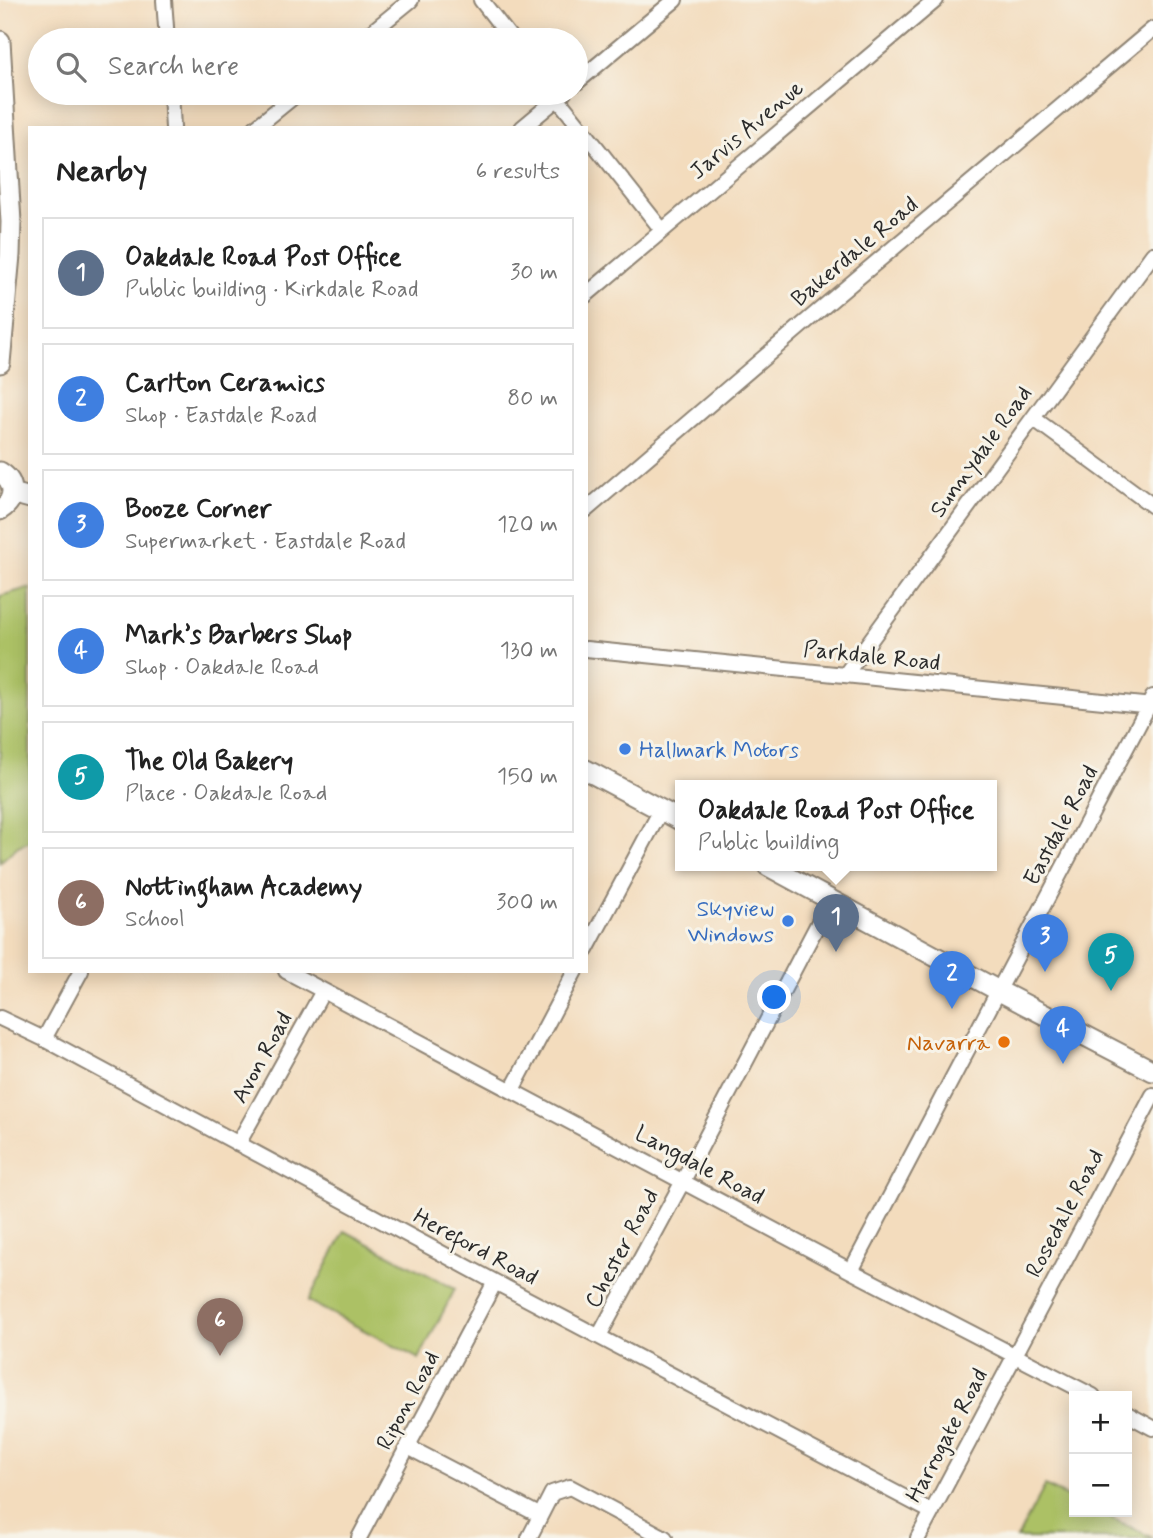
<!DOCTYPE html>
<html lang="en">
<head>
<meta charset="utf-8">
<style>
  :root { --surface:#fff; --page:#f2f2f2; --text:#222; --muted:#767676; --line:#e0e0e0; --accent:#c8321e }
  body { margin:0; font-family:Mynerve,sans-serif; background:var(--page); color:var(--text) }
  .controls { position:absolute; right:21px; bottom:21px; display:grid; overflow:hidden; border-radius:0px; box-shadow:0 4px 18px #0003 }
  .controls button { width:63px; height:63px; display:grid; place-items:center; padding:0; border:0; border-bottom:2px solid var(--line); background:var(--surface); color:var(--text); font:35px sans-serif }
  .you { position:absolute; left:775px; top:998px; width:24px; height:24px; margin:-18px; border:5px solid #fff; border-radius:50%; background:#1a73e8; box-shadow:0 0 0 10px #1a73e833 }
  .badge { display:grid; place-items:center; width:46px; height:46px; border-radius:50%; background:var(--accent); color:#fff; font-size:23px; font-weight:700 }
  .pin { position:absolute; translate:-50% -58px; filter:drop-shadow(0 2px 4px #0008) }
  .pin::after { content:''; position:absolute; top:37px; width:24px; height:21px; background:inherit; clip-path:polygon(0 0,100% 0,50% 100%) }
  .popup { position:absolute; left:675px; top:780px; width:322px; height:91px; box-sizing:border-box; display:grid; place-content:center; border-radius:0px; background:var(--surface); filter:drop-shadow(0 2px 5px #0005); font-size:23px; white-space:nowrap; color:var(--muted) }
  .popup b { font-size:26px; color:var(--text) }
  .popup::after { content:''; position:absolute; left:50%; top:100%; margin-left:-14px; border:14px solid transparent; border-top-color:var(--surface) }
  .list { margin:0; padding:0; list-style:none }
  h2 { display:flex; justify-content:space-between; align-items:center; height:91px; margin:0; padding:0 28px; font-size:30px }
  h2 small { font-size:23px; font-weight:400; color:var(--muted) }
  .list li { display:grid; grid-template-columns:46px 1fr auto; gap:21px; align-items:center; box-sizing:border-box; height:112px; margin:0 14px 14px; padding:0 14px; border:2px solid var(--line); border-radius:0px }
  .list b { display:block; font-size:26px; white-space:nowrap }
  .list p { margin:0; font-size:23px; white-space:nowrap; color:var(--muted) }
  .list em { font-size:23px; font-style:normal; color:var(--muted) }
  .icon { flex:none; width:38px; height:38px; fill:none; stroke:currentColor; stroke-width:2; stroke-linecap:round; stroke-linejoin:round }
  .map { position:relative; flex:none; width:1153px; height:1538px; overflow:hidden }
  .search { position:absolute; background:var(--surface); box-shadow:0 4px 18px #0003; left:28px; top:28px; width:560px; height:77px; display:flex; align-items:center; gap:18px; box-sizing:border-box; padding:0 24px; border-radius:38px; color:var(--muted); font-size:26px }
  .panel { position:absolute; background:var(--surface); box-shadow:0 4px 18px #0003; left:28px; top:126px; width:560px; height:847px; border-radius:0px }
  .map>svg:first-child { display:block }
</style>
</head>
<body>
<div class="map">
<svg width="1153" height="1538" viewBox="0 0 1153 1538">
  <rect width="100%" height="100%" fill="#f7f3e8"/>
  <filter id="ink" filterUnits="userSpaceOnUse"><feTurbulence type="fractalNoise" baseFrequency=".0143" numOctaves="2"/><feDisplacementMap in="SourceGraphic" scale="14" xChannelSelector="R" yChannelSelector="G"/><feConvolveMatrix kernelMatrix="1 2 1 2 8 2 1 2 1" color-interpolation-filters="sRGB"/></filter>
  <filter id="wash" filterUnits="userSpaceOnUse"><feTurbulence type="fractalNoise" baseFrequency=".00686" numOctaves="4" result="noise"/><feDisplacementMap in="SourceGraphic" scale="28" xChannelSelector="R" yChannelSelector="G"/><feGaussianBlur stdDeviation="1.57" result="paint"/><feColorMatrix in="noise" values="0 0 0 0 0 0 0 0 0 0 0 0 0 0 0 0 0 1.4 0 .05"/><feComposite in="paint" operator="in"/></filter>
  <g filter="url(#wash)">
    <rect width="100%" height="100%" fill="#f3dcbd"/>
    <path fill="#acc165" stroke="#6c7648" stroke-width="2" d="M28,588L30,589V841L18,846L0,862V596Z
      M345,1231L455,1289L419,1359L308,1301Z
      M1045,1486L1074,1500V1512H1099L1153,1538H1017Z"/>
  </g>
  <g filter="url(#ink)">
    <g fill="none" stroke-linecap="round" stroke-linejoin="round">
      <g stroke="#8f8474" stroke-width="18">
        <path id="minor" d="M164,0L167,40
          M481,0L512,40
          M362,40L411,0
          M576,83L675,0
          M171,93L173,128
          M553,93L581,128
          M255,128L298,93
          M522,128L564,93
          M586,134L662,230
          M586,295L936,0
          M1033,418L1153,506
          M586,510L815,314L1153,29
          M586,649L1153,706
          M845,675L1153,254
          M586,950L661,810
          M286,971L851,1271L1093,1396
          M0,1018L44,1039L495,1282L932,1512
          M44,1039L81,971
          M512,1090L575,971
          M238,1144L323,991
          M851,1271L1153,697
          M599,1336L683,1181L831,899
          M1127,1414L1153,1428
          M408,1447L539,1515
          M359,1538L495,1282
          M529,1538L552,1493L570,1487L665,1538
          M918,1538L1153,1095"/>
      </g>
      <g stroke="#8f8474" stroke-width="23">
        <path id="tertiary" d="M0,41L11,222L10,255L0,363
          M0,472C16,482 16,500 0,510
          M12,493L30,498
          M586,770L680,820
          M768,866L999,991L1153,1071"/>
      </g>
      <use href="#minor" stroke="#fff" stroke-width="14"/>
      <use href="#tertiary" stroke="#fff" stroke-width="19"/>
    </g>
  </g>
  <g fill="#3f7fe0" stroke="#f7f3e8" stroke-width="2.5">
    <circle cx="625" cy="749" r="7"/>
    <circle cx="788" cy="921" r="7"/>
  </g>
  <circle fill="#e8710a" stroke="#f7f3e8" stroke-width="2.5" cx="1004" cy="1042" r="7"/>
  <g text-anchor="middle" stroke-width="6" stroke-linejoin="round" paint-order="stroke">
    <g font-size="23" fill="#2b2b2b" stroke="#f7f3e8">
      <text transform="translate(746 129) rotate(-40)" y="8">Jarvis Avenue</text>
      <text transform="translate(854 251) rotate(-40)" y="8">Bakerdale Road</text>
      <text transform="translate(980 451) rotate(-54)" y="8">Sunnydale Road</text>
      <text transform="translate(872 655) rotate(6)" y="8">Parkdale Road</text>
      <text transform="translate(1060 825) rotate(-62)" y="8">Eastdale Road</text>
      <text transform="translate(261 1057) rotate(-61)" y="8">Avon Road</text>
      <text transform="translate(700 1164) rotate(28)" y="8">Langdale Road</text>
      <text transform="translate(1064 1213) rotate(-62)" y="8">Rosedale Road</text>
      <text transform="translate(476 1246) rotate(28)" y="8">Hereford Road</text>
      <text transform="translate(621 1248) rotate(-62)" y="8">Chester Road</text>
      <text transform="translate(407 1400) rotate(-62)" y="8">Ripon Road</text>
      <text transform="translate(946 1435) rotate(-62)" y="8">Harrogate Road</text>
    </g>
    <g font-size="23" fill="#366cbe" stroke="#f7f3e8" text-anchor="start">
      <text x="639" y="757">Hallmark Motors</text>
      <text x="774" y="916" text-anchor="end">Skyview<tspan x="774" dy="26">Windows</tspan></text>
    </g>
    <g font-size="23" fill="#c56008" stroke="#f7f3e8" text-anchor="end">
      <text x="990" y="1050">Navarra</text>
    </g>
  </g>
</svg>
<div class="controls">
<button>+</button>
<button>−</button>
</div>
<div class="you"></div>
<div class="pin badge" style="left:836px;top:952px;background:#5c6f8a">1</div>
<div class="popup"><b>Oakdale Road Post Office</b>Public building</div>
<div class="pin badge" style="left:952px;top:1009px;background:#3f7fe0">2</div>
<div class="pin badge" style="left:1045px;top:972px;background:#3f7fe0">3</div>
<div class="pin badge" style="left:1063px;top:1064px;background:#3f7fe0">4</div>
<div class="pin badge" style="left:1111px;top:991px;background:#0f9aa8">5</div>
<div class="pin badge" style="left:220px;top:1356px;background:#8d6e63">6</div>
<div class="search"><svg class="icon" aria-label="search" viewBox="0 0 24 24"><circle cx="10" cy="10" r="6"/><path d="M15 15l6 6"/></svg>Search here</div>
<section class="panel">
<h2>Nearby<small>6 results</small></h2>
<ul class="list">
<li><span class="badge" style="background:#5c6f8a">1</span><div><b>Oakdale Road Post Office</b><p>Public building · Kirkdale Road</p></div><em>30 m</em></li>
<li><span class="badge" style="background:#3f7fe0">2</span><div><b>Carlton Ceramics</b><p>Shop · Eastdale Road</p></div><em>80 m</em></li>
<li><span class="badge" style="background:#3f7fe0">3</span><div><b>Booze Corner</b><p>Supermarket · Eastdale Road</p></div><em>120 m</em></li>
<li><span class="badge" style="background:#3f7fe0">4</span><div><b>Mark’s Barbers Shop</b><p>Shop · Oakdale Road</p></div><em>130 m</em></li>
<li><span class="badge" style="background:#0f9aa8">5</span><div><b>The Old Bakery</b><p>Place · Oakdale Road</p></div><em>150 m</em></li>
<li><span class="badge" style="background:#8d6e63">6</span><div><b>Nottingham Academy</b><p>School</p></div><em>300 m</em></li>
</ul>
</section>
</div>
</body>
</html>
